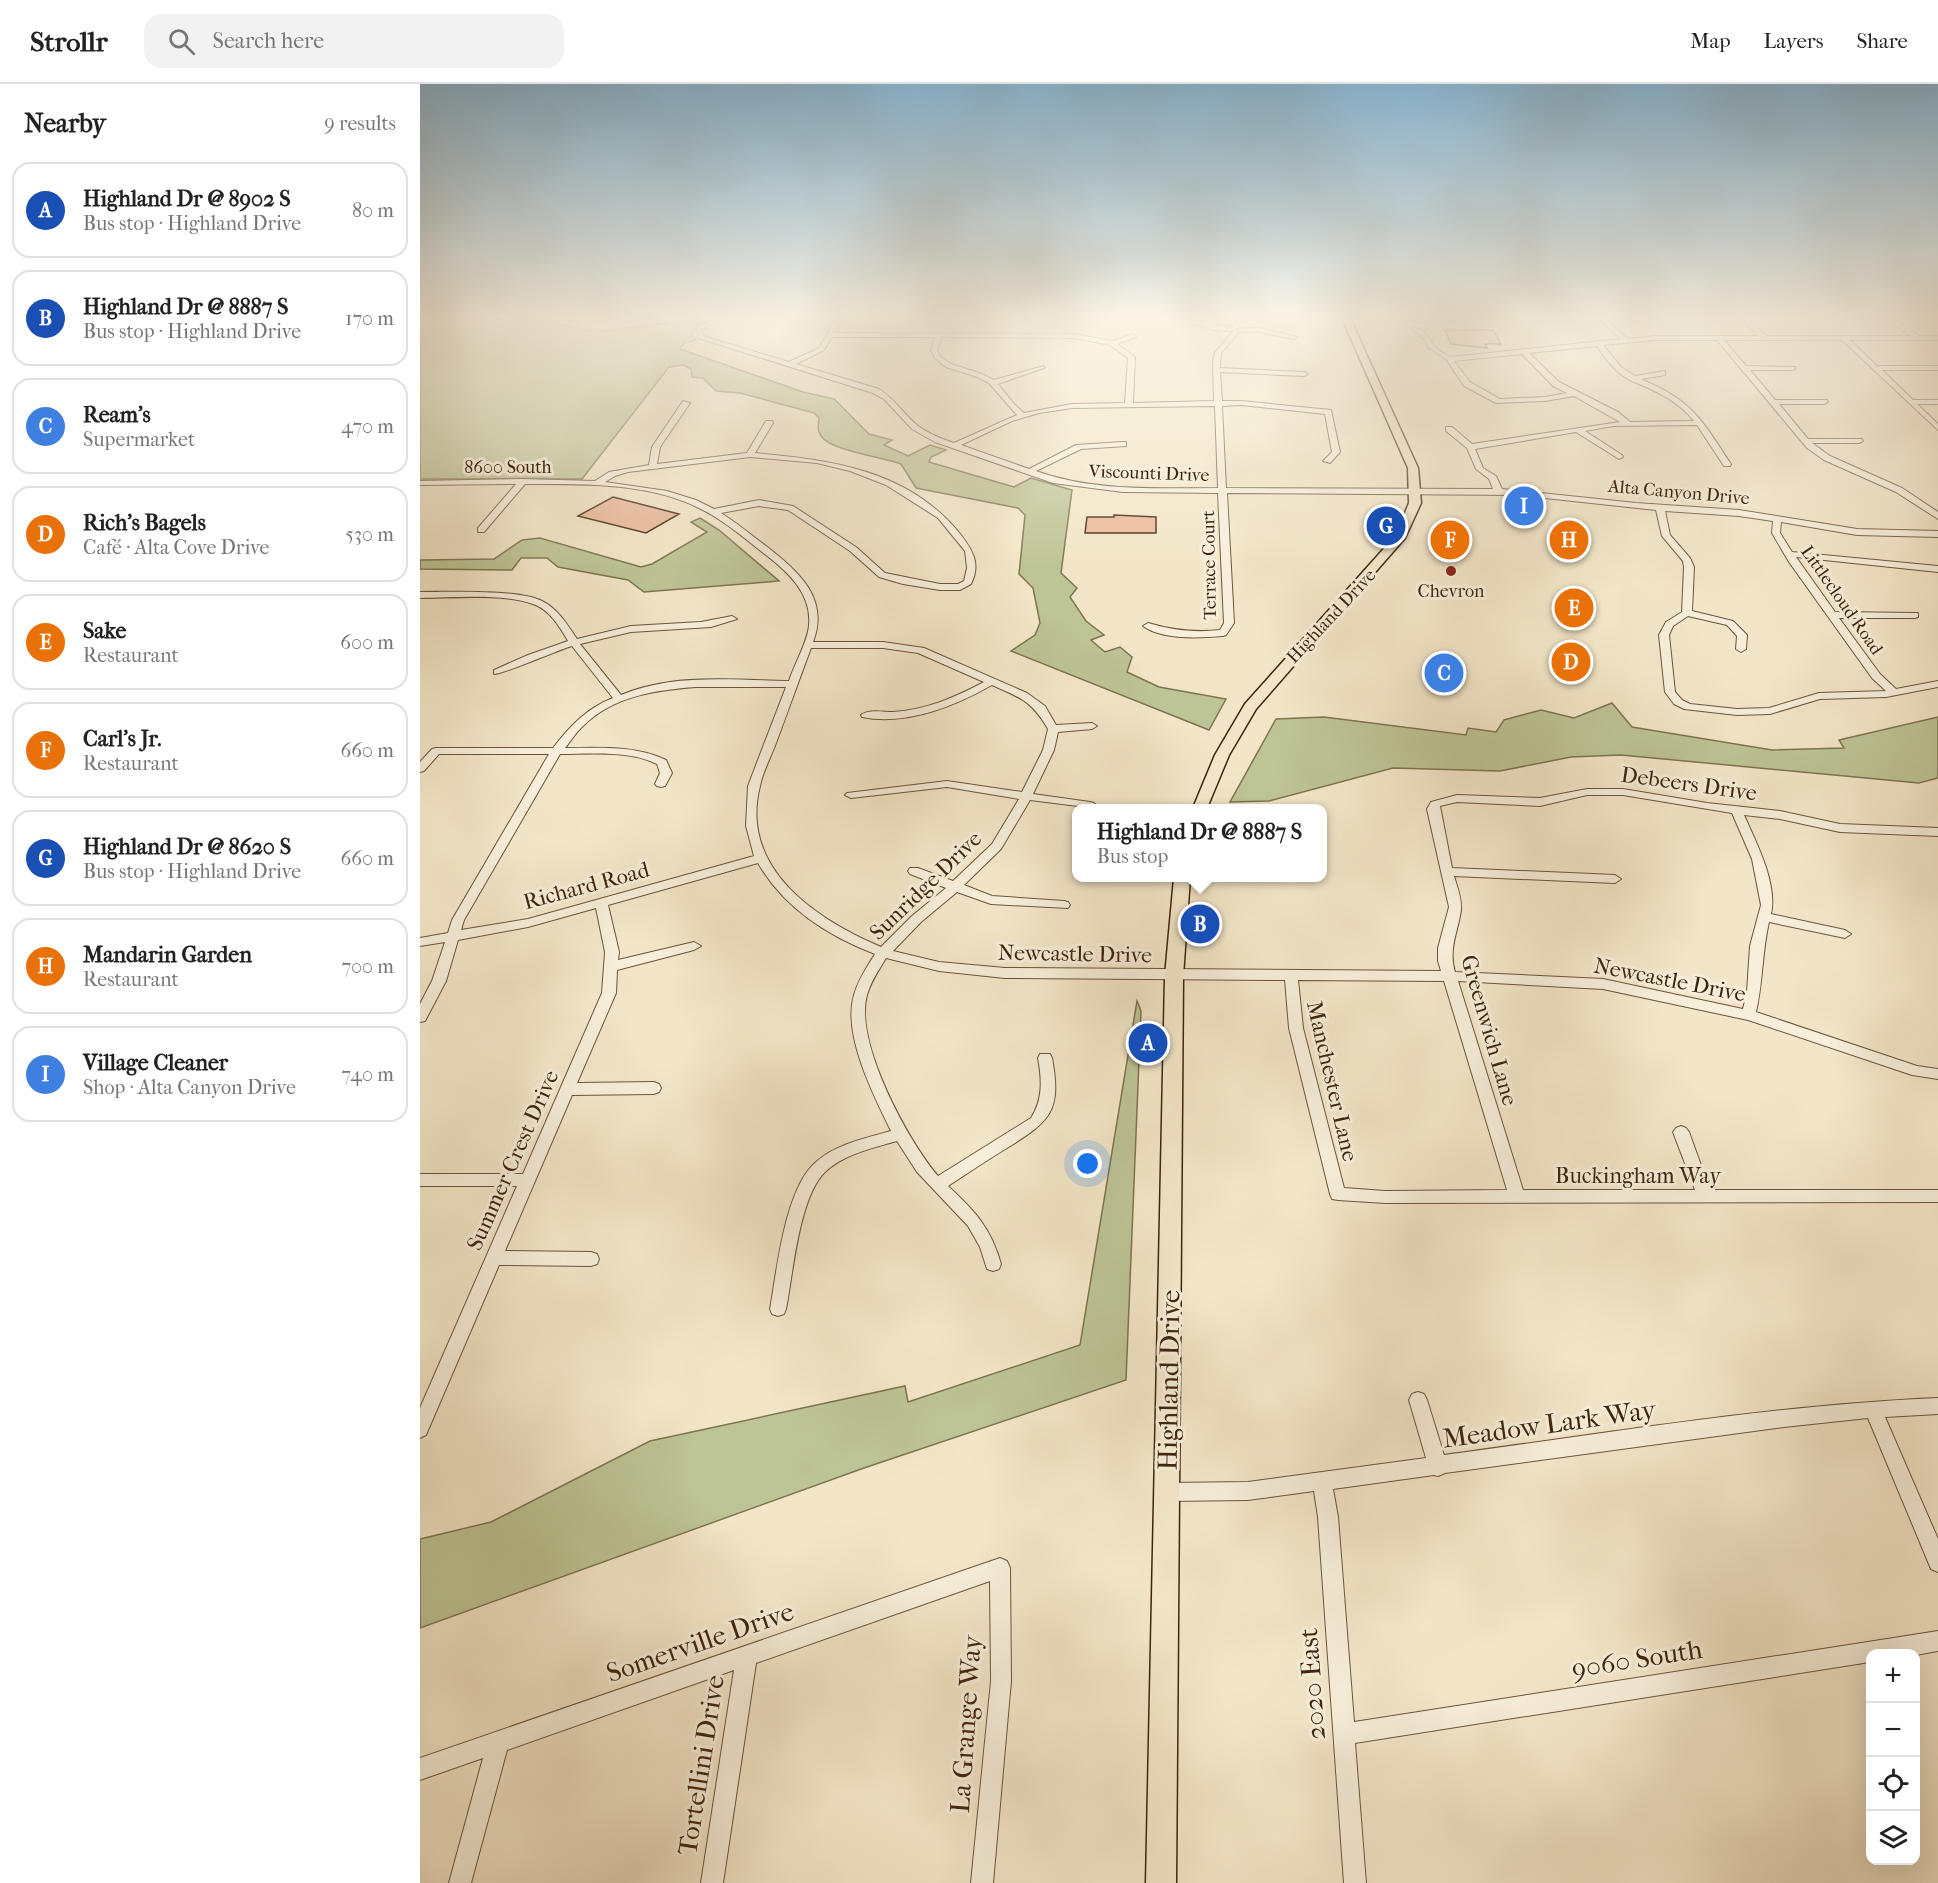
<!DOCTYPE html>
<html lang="en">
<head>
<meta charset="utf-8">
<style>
  :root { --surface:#fff; --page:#f2f2f2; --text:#222; --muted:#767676; --line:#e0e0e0; --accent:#2563eb }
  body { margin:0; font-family:"IM FELL French Canon",serif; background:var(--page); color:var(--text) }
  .controls { position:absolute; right:18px; bottom:18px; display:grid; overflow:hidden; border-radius:12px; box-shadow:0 6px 24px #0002 }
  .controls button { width:54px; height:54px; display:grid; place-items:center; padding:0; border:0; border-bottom:2px solid var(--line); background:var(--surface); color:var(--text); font:30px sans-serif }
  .you { position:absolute; left:668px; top:1080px; width:21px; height:21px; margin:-15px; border:4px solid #fff; border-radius:50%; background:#1a73e8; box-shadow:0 0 0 9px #1a73e833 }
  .badge { display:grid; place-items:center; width:39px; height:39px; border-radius:50%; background:var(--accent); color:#fff; font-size:20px; font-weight:700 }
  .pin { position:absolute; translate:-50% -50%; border:3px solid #fff; box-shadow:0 2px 6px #0006 }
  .popup { position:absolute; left:652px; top:720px; width:255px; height:78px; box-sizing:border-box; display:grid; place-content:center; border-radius:12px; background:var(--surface); filter:drop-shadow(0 2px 4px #0005); font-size:20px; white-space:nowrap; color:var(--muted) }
  .popup b { font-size:22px; color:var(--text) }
  .popup::after { content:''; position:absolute; left:50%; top:100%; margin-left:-12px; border:12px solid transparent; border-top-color:var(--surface) }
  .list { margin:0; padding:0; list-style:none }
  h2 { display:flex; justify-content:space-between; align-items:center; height:78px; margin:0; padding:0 24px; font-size:26px }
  h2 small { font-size:20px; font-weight:400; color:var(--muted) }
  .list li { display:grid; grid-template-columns:39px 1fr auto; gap:18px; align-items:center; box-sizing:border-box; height:96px; margin:0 12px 12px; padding:0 12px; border:2px solid var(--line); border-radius:18px }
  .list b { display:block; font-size:22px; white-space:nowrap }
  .list p { margin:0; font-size:20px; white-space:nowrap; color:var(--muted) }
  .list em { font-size:20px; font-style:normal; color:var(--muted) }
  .icon { flex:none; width:33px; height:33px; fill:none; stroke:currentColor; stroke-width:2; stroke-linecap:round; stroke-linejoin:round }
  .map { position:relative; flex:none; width:1518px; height:1799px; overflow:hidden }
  header { display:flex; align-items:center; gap:36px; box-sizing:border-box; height:84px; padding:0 30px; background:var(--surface); border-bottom:2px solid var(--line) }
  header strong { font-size:28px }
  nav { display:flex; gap:33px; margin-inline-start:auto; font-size:21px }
  .search { width:420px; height:54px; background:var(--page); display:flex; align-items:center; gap:15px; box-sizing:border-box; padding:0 21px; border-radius:18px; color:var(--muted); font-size:22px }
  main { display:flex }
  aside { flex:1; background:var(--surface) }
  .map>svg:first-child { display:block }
</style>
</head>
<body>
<header>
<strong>Strollr</strong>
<div class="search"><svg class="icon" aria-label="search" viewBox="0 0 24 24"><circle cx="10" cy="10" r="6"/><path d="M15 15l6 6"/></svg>Search here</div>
<nav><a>Map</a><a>Layers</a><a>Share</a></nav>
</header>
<main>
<aside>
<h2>Nearby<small>9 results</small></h2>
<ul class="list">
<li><span class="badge" style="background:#1a4fb4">A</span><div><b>Highland Dr @ 8902 S</b><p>Bus stop · Highland Drive</p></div><em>80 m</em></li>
<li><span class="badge" style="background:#1a4fb4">B</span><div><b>Highland Dr @ 8887 S</b><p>Bus stop · Highland Drive</p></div><em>170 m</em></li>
<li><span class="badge" style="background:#3f7fe0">C</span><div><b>Ream's</b><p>Supermarket</p></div><em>470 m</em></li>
<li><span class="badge" style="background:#e8710a">D</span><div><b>Rich's Bagels</b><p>Café · Alta Cove Drive</p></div><em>530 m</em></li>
<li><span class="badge" style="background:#e8710a">E</span><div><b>Sake</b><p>Restaurant</p></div><em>600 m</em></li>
<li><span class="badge" style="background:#e8710a">F</span><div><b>Carl's Jr.</b><p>Restaurant</p></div><em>660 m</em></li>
<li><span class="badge" style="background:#1a4fb4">G</span><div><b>Highland Dr @ 8620 S</b><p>Bus stop · Highland Drive</p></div><em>660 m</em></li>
<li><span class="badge" style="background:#e8710a">H</span><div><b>Mandarin Garden</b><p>Restaurant</p></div><em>700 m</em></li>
<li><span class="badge" style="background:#3f7fe0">I</span><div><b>Village Cleaner</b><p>Shop · Alta Canyon Drive</p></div><em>740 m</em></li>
</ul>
</aside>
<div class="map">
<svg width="1518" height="1799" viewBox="0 0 1518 1799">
  <rect width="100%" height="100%" fill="#f3e6c8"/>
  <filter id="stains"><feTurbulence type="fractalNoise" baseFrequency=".00333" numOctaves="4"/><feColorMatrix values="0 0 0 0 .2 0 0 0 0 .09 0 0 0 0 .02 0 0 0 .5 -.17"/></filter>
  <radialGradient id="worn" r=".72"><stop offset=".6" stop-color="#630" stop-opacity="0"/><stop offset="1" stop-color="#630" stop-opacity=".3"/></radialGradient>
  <path fill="#bdc495" stroke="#7e7450" stroke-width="1.5" d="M6,232H101L174,248L249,239L280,240L271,250L276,256L264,259L260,265L383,308L414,315L449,350L472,356L464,361L488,372L510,361L526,366L511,373L509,378L594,403L611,394L652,406L641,489L657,504L650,513L666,537L684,551L671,556L685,568L700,563L712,573L707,588L739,603L806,615L789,646L591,567L615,551L620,539L613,504L599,490L605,431L598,424L496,404L481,380C463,373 411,367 401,352C397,346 398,341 399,334L394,329L320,309L296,307L283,294L272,293L271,285L263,281L249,283L162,395H0V237Z
    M942,232H1133L1136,237L945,238Z
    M280,434L299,446L359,497L224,508L208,496L138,483L127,474H101L92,486L0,485V476L74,475L102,456L120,454L221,483L232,480L287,448L271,438Z
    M1192,619L1212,643L1352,666L1424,664L1419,656L1518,633V694L1499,699L1201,671L1151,673L1080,687L973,684L849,717L810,718L856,635L904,633L1046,651L1048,644L1076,648L1084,636L1121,626L1154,634Z
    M717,917L721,927L706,1296L444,1384L0,1544V1455L71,1438L230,1357L485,1302L488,1318L660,1261Z"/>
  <path fill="#eab89a" stroke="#3f240c" stroke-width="1.5" d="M1025,246H1073L1081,260H1065L1067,264L1031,260Z
    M193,413L259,430L226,449L158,432Z
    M694,431L736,433V449H665L667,433H694Z"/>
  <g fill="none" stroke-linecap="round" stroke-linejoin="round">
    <g stroke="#6c543b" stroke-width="2">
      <path id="minor" d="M299,232H307L282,246L283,252L369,278L399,264L418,232H424L415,249L655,250L692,257L714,250L716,253L697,260L715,273L713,319L794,317L793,277L795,269L813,247L793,246L752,232C773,232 791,243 813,243L806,232H812L819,244H839L877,253L874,255L839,248H819L801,269L800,284L884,288L888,290L884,292L800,288L802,317H821L911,326L920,368L910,379L903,377L912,368L905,330L821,321L802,322L806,404L1073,405L1069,395L1056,385L1047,364L1026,347V343H1032L1052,360L1200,338L1154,312L1125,317L1076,319L1044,302L1027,276L1009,264L1005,256L992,245V243C1003,243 1008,253 1014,261C1017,266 1025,270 1030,273L1201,255L1176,232H1183L1208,255L1235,252H1338L1320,232H1327L1346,252H1491L1462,232H1470L1500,252H1518V256H1430L1457,282H1518V286H1462L1493,316H1518V320H1497L1518,340V346L1422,256H1304L1326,282L1375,283V285L1373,286H1330L1355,316H1407L1408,318L1404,320H1359L1388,355H1442L1443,357L1439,359H1392L1410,372L1482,404L1518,428V435L1476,408L1404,376L1387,364L1297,256H1235L1183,261L1201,283L1215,292L1245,287V291L1221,295C1274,318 1281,335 1311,380L1310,382H1304L1277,341L1193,342L1165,347L1202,371L1203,373L1199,375L1156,348L1055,365L1063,384L1076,392L1082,405L1216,419L1319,426L1437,445L1518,447V453L1437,451L1361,438L1360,449L1372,468L1518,482V488L1376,473L1415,528L1498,529V533L1495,534H1419L1460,590L1476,605L1518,597V603L1466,613L1400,615L1350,630L1317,631L1264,625L1254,620L1245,608L1239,551L1246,538L1262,528L1264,483L1263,477L1242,452L1236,426L1096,411L807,409L814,539L806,551L803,552C781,554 741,556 723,542L728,539C752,546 774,549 800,546L804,539L798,409L703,408L633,399L515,358L492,345L464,315L453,309L278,254L277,244ZM412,253H515L511,266L515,274L526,283L557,293L569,299L597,331L534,359C522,355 509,350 498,342C484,331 475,315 459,305L376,280L404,266ZM522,253L655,254L690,261L708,274L705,319L652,320L604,329L594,320L578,300L624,284V282L574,296L562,290L531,280L520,272L517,266ZM1177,262C1186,276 1198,291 1212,297C1236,307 1257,316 1274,337L1210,338L1198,328L1139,298L1109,269ZM1102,270L1133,302L1147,309L1125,313L1080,315L1050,298L1034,277ZM795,322L798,404C738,404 674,408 616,387L661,365L706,362V358H703L656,361L609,385L541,361L592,337L619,329L652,324ZM1245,427L1319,432L1353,437L1352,449L1369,478L1452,594L1466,607L1399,609L1349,624L1317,625L1270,620L1262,616L1255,608L1249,551L1253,542L1268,532L1307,541L1317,552L1316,565L1321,568L1326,565L1327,551L1313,537L1272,527L1274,483L1270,474L1250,451Z
        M263,317L270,319L240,363L237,380L327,369L346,337H352L353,339L335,369C413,376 489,386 541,451C553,467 561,480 551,500L540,506H520L483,500L459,493L430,467L368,426L339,422L301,429C317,439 331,451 346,462C378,487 410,514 393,558H463L504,564L607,609L625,622L636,641L672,639L677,642L672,645L638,648L634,666L613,710L670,718L674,719L676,722L674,724L610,716L581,765L544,801L572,812L644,817L648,818L650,821L648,824L571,820L537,808L501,838L473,867L519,878L585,884L1021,887L1018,877V864L1029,823L1007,725L1011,718L1037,711L1120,714L1167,705H1203L1287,719L1360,727L1420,740L1518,744V752L1420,748L1360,735L1324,731C1336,758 1358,800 1351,830L1425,846L1431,850L1425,854L1349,838C1342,868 1343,898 1336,928L1497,982L1518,985V995L1492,991L1328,936L1183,905L1038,897L1103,1106H1275L1253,1048L1256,1044L1261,1042L1266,1044L1269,1048L1290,1106H1518V1118L965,1119L918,1116L912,1115L910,1110L869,944L865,896L585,894L519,887L466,874C459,886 451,897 447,911C434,958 488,1057 518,1092L611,1034C623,1015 622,996 618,974L620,970H630L632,974C642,1028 630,1037 587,1064C567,1076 548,1089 528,1102C555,1127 571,1144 581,1180L579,1185L573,1187L567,1185L560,1163L548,1142L497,1088L477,1057C453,1064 424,1070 405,1088C379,1113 373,1190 366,1225L364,1230L358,1232L352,1230L350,1225C357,1186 365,1104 396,1078C416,1060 446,1054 471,1047C454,1012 422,950 434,911C438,896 447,883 455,870C408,852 364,824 338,779L188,821L199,868L198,876L274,858L281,862L274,866L197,886L196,909L157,999L234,998L239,1000L241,1004L239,1008L234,1010L152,1011L85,1167L171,1168L177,1170L179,1175L177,1180L171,1182L79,1181L6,1351L0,1354V1324L97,1102H0V1090H103L182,909L185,868L176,824L108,843L38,856L26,897L5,937L0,938V920L12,897L25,858L0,862V854L28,849L32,836L129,670H19L4,687L0,688V678L12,665L16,664H133C150,642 167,624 193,614L152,562C138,566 81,591 74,590V586L108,571L148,557C140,543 129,525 113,520C83,509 32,514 0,514V508C27,508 100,505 122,517C138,525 147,540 157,555L211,542L281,538L312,532L317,535L291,543L211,548L160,560L201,611C252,589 314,596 369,597C374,581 388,557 389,541C392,510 368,488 346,471C324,454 304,436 279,424C227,398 161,400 105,400L64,448H58V444L96,400L0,401V397L102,395L175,397L189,388L229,381L232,363ZM330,373L397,379L430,387L466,401L518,434L545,467L547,484L544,497L538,500H520L465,489L436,463L373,422L339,416L294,425L276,416L247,407L185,398L195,392L208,388ZM391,564H463L498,569L564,598C536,613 506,626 473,628C463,628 448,625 441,631L442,633C486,642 535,622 572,601C601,614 612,617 628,645L623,666L602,708L527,697L427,709L425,711L431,714L527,703L599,715L572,760L533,797L498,784H490L488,787L490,790L526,804L492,832L461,863C396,835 319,785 340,702C343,687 351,673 356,659C368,627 379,596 391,564ZM276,603H366L328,702L326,742L334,772L108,835L41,846L44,836L140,670C171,670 209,666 237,680L240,689L235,700L237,702L241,703L245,702L252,689L246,676C216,661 178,664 145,664C151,657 156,648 163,642C193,612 236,606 276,603ZM1167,711H1203L1312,729L1332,775L1341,821L1330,862L1327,908L1323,925L1183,895L1035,888C1028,865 1038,848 1041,826C1042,815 1037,802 1034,792L1195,799L1201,795L1195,791L1032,784L1020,722L1037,718L1120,722ZM878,896L1024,897L1087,1106L965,1107L924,1104L883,944Z
        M998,1308L1004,1310L1007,1316L1024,1371C1188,1349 1352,1321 1518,1314V1330L1465,1333L1518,1455V1488L1511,1485L1448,1334L1364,1343L1025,1389L1018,1392L1014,1391L913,1405L918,1433L934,1638L1518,1547V1567L1496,1571L1450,1570V1578L935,1659L946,1799H924L898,1433L894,1407L828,1416L747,1417L740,1415L738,1408L740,1401L747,1399L828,1398L1006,1374L989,1316L992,1310Z
        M580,1474L587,1477L590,1484L591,1597L573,1799H551L571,1597L570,1497L336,1579L303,1799H281L314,1586L87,1666L51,1799H29L63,1674L0,1696V1674Z"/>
    </g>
    <g stroke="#3f240c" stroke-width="3">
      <path id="major" d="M921,232H929L998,384L1001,419L985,454L836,625L809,671L787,724H773L795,671L825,620L976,451L989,419L988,384Z
        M754,794H770L763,892L756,1799H726L745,892Z"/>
    </g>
    <use href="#minor" fill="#f7efdb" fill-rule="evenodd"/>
    <use href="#major" fill="#f3e6c8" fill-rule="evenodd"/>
  </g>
  <linearGradient id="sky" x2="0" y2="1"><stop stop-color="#8ab8d6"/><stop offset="0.48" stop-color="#faf4e6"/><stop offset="1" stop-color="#faf4e6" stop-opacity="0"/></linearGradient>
  <rect width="1518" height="484" fill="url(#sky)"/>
  <circle fill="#8f2418" stroke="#f7efdb" stroke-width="2" cx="1031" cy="487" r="6"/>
  <g text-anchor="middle" stroke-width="6" stroke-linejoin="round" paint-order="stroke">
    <g font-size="18" fill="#3f240c" stroke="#f7efdb">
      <text x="88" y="389">8600 South</text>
      <text transform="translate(729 389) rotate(2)" y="6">Viscounti Drive</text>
      <text transform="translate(1259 408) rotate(5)" y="6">Alta Canyon Drive</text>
      <text transform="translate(789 481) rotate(-91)" y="6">Terrace Court</text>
      <text transform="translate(1422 516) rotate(55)" y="6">Littlecloud Road</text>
      <text transform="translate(911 532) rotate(-47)" y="6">Highland Drive</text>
    </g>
    <g font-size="18" fill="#3f240c" stroke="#f7efdb">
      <text x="1031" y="513">Chevron</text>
    </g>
    <g font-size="22" fill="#3f240c" stroke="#f7efdb">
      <text transform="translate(1269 699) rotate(8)" y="8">Debeers Drive</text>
      <text transform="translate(166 801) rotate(-15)" y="8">Richard Road</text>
      <text transform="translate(505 801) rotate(-44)" y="8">Sunridge Drive</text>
      <text transform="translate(655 869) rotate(1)" y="8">Newcastle Drive</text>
      <text transform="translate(1250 895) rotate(11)" y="8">Newcastle Drive</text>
      <text transform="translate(1070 946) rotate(74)" y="8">Greenwich Lane</text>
      <text transform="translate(913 997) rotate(77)" y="8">Manchester Lane</text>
      <text transform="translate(92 1076) rotate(-66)" y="8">Summer Crest Drive</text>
      <text x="1218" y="1099">Buckingham Way</text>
    </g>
    <g font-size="27" fill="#3f240c" stroke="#f7efdb">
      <text transform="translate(749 1296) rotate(-89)" y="9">Highland Drive</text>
      <text transform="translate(1129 1340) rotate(-8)" y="9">Meadow Lark Way</text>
      <text transform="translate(280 1558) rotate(-19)" y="9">Somerville Drive</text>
      <text transform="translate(1217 1575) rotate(-9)" y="9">9060 South</text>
      <text transform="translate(892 1600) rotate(-94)" y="9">2020 East</text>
      <text transform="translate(546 1640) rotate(-86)" y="9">La Grange Way</text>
      <text transform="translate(281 1681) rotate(-81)" y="9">Tortellini Drive</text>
    </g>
  </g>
  <rect width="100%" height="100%" filter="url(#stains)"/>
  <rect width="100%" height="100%" fill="url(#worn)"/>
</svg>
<div class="controls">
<button>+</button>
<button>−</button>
<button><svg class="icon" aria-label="locate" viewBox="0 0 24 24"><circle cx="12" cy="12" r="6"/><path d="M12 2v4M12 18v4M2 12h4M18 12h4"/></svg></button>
<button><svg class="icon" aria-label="layers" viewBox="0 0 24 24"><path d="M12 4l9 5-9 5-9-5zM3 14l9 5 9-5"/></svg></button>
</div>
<div class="you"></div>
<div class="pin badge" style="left:728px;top:959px;background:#1a4fb4">A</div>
<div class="pin badge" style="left:780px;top:840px;background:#1a4fb4">B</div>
<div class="popup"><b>Highland Dr @ 8887 S</b>Bus stop</div>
<div class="pin badge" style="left:1024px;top:589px;background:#3f7fe0">C</div>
<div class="pin badge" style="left:1151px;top:578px;background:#e8710a">D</div>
<div class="pin badge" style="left:1154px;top:524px;background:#e8710a">E</div>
<div class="pin badge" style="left:1030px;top:456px;background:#e8710a">F</div>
<div class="pin badge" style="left:966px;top:442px;background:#1a4fb4">G</div>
<div class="pin badge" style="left:1149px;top:456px;background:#e8710a">H</div>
<div class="pin badge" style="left:1104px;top:422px;background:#3f7fe0">I</div>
</div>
</main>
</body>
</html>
